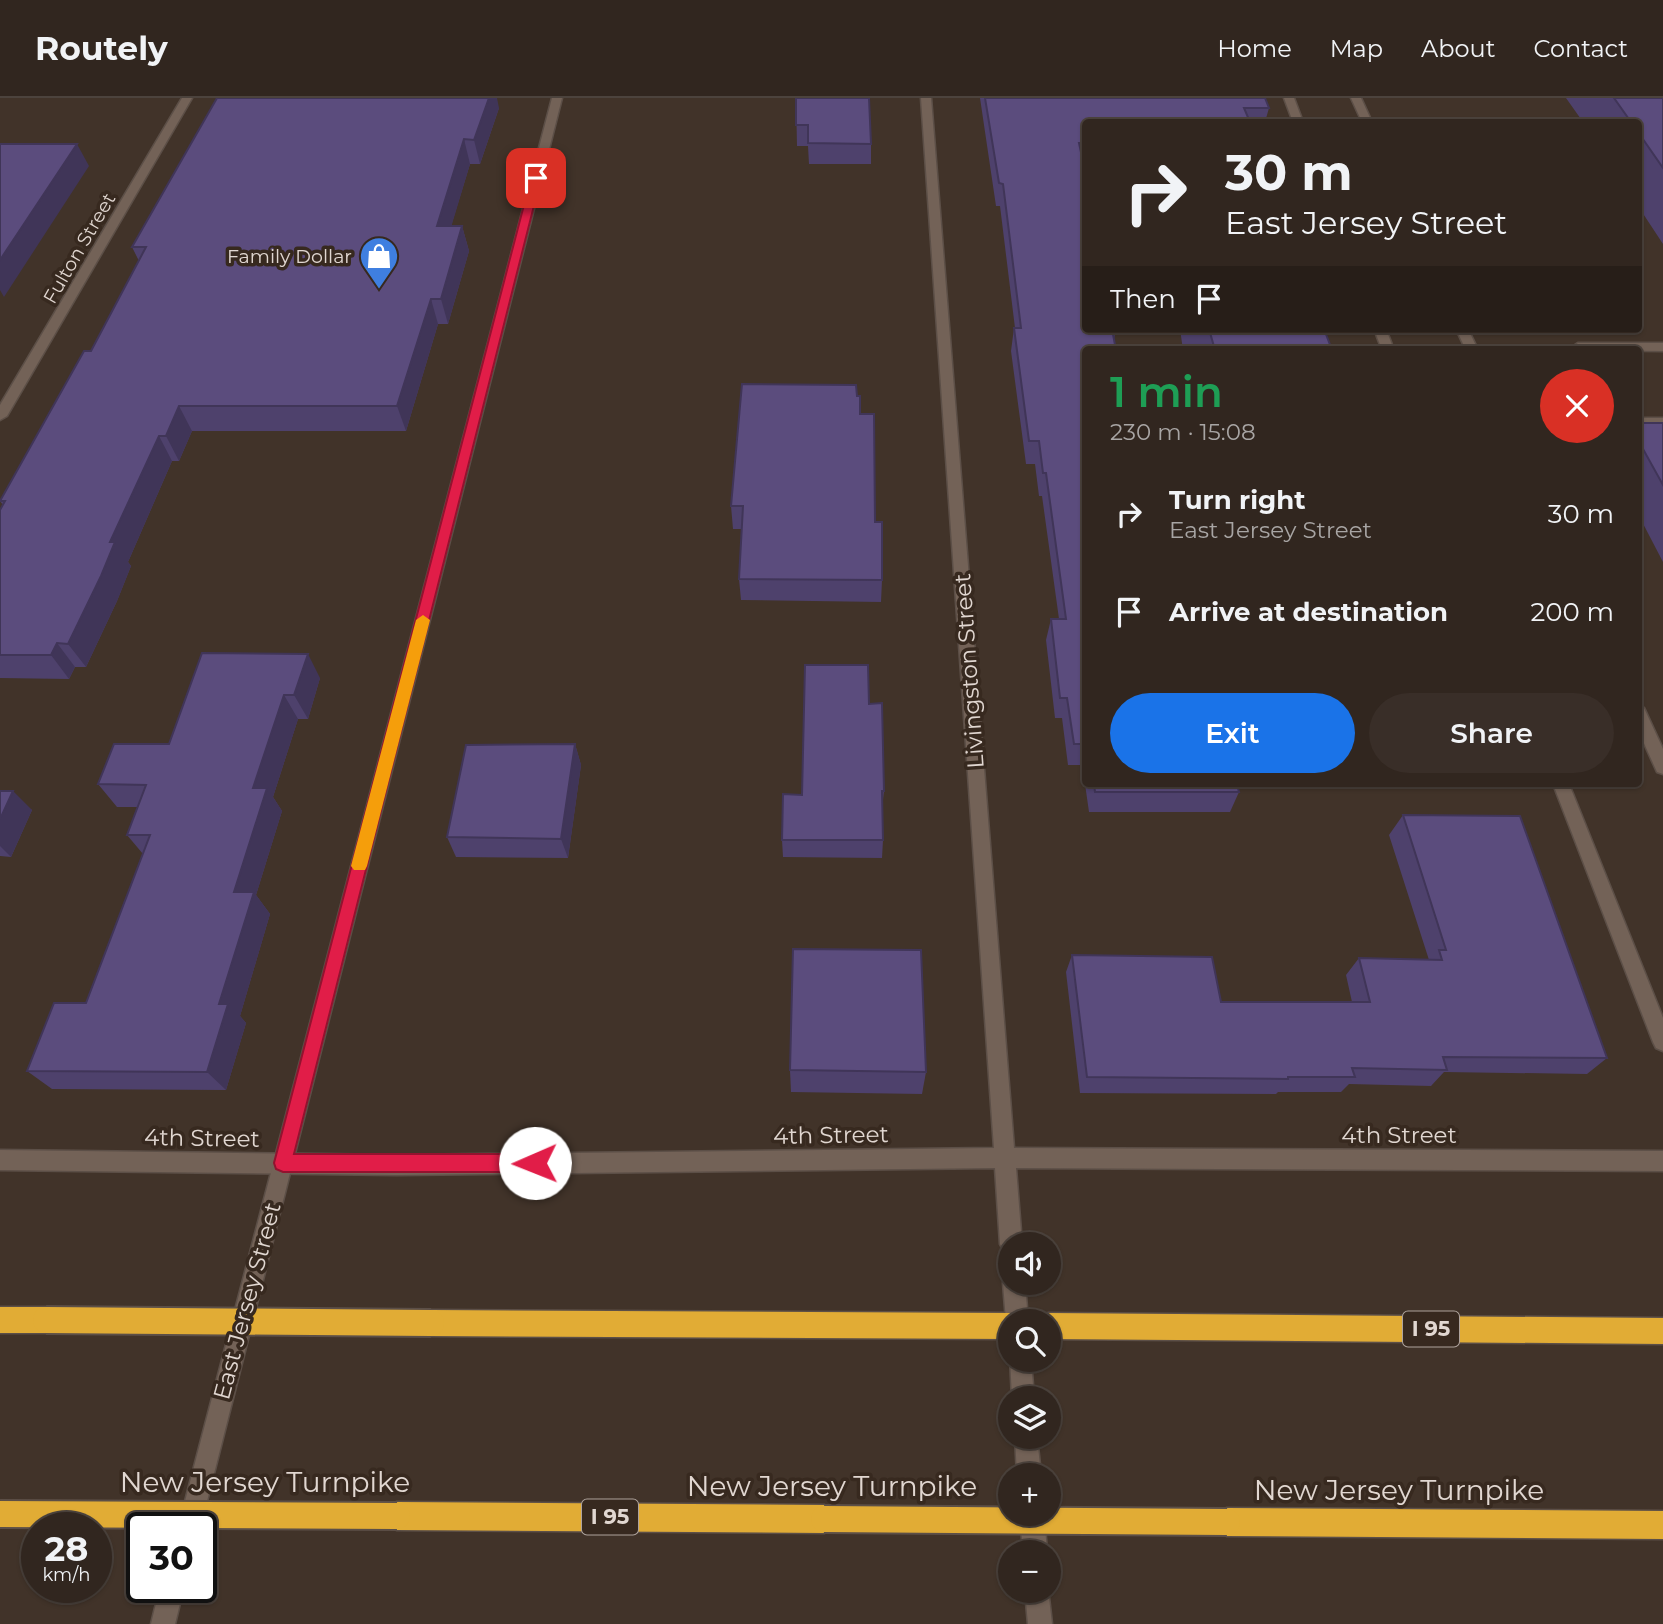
<!DOCTYPE html>
<meta charset="utf-8">
<style>
:root{--surface:#31261f;--page:#392e28;--text:#f1f3f6;--muted:#a8a5a4;--line:#4c433d;--accent:#1a73e8}
body{margin:0;font-family:Montserrat,sans-serif;background:var(--page);color:var(--text);height:100vh;display:flex;flex-direction:column;font-size:26px;white-space:nowrap}
*{box-sizing:border-box;margin:0}
p{font-size:23px;color:var(--muted)}
.icon{flex:none;width:38px;height:38px;fill:none;stroke:currentColor;stroke-width:2;stroke-linecap:round;stroke-linejoin:round}
.map{position:relative;flex:1;overflow:hidden}
.sheet{position:absolute;left:1082px;top:248px;width:560px;height:441px;display:flex;flex-direction:column;background:var(--surface);border-radius:7px;box-shadow:0 2px 5px #0004,0 0 0 2px var(--line)}
.sheet>*{flex:none}
.banner{position:absolute;left:1082px;top:21px;width:560px;height:214px;border-radius:7px;box-shadow:0 2px 5px #0004,0 0 0 2px var(--line);background:#31261f;color:var(--text);overflow:hidden}
.buttons{position:absolute;left:998px;top:1134px;display:grid;gap:14px}
.buttons a{display:grid;place-items:center;width:63px;height:63px;border-radius:50%;background:var(--surface);box-shadow:0 2px 5px #0004,0 0 0 2px var(--line);font-size:35px}
.speed{position:absolute;left:21px;top:1414px;display:flex;gap:14px;font-size:35px;font-weight:700;text-align:center}
.speed>*{display:grid;place-content:center;width:91px;height:91px;border-radius:50%;background:var(--surface);box-shadow:0 2px 5px #0004,0 0 0 2px var(--line);line-height:1}
.speed small{font-size:18px;font-weight:400}
.speed .limit{border:4px solid #111;border-radius:10px;background:#fff;color:#111}
.pin{position:absolute;display:grid;place-items:center;width:60px;height:60px;color:#fff;margin:-30px;border-radius:14px;box-shadow:0 4px 10px #0006}
.me{position:absolute;width:77px;margin:-38px;rotate:269deg;stroke-linejoin:round;filter:drop-shadow(0 0 5px #0008)}
.turn{display:flex;align-items:center;gap:24px;height:147px;padding:0 28px;font-size:32px}
.turn .icon{width:91px;height:91px;stroke-width:2.5}
.turn b{display:block;font-size:49px;line-height:60px}
.then{display:flex;align-items:center;height:66px;padding:0 28px;background:#0003;gap:14px;font-size:26px}
.round{display:grid;place-items:center;flex:none;width:74px;height:74px;border-radius:37px;background:var(--page)}
.headline{display:flex;align-items:center;justify-content:space-between;height:119px;padding:0 28px}
h1{font-size:42px;font-weight:600;line-height:52px;color:#1e9e55}
.cta{display:flex;gap:14px;margin-top:auto;padding:14px 28px}
.cta a{flex:1;height:80px;border-radius:42px;background:var(--accent);color:#fff;font-size:28px;font-weight:600;line-height:80px;text-align:center}
.cta a+a{background:var(--page);color:var(--text)}
ul{padding:0;list-style:none}
li{display:flex;align-items:center;gap:21px;height:98px;padding:0 28px}
li div{flex:1}
li b{display:block;font-size:26px}
li em{font-style:normal}
header{display:flex;align-items:center;gap:42px;box-sizing:border-box;height:98px;padding:0 35px;background:var(--surface);border-bottom:2px solid var(--line)}
header strong{font-size:33px}
nav{display:flex;gap:38px;margin-inline-start:auto;font-size:24px}
.map>svg:first-child{display:block}
.lines{fill:none;stroke-linecap:round;stroke-linejoin:round}
.service-casing{stroke:#5c4f47;stroke-width:3}
.minor-casing{stroke:#5c4f47;stroke-width:3}
.tertiary-casing{stroke:#5c4f47;stroke-width:3}
.motorway-casing{stroke:#5c4f47;stroke-width:3}
.service{fill:#736257;fill-rule:evenodd}
.minor{fill:#736257;fill-rule:evenodd}
.tertiary{fill:#736257;fill-rule:evenodd}
.motorway{fill:#e1ac35;fill-rule:evenodd}
.motorway-bridge-casing{stroke:#5c4f47;stroke-width:30;stroke-linecap:butt}
.motorway-bridge{stroke:#e1ac35;stroke-width:26}
.wall{fill:#4e416c}
.shaded-wall{fill:#403558}
.building{fill:#5b4c7d;stroke:#403558;stroke-width:2}
.route{fill:#e11d48;stroke:#92132f;stroke-width:2}
.slow{fill:#f59e0b}
.labels{text-anchor:middle;stroke-width:7;stroke-linejoin:round;paint-order:stroke}
.far-street-label{font-size:19px;fill:#e1d7d1;stroke:#37291f}
.far-poi-label{font-size:19px;fill:#e1d7d1;stroke:#37291f;text-anchor:end}
.shield{fill:#37291f;stroke:#aea39c;stroke-width:2}
.shield-label{font-size:21px;font-weight:bold;fill:#e1d7d1}
.street-label{font-size:23px;fill:#e1d7d1;stroke:#37291f}
.near-street-label{font-size:28px;fill:#e1d7d1;stroke:#37291f}
</style>
<header>
<strong>Routely</strong>
<nav><a>Home</a><a>Map</a><a>About</a><a>Contact</a></nav>
</header>
<div class="map">
<svg width="1663" height="1526" viewBox="0 0 1663 1526">
<rect width="100%" height="100%" fill="#413329"/>
<g class="lines">
<g class="service-casing">
<g id="service">
<polygon points="1578,245 1663,245 1663,253 1574,252 1572,249"/>
<rect x="1638" y="320" width="25" height="8"/>
</g>
</g>
<g class="minor-casing">
<g id="minor">
<polygon points="182,0 192,0 7,318 0,322 0,307"/>
<polygon points="921,0 931,0 1014,1050 1663,1053 1663,1073 1016,1070 1022,1146 1010,1146 1010,1156 1004,1153 1000,1146 995,1070 397,1077 0,1072 0,1052 397,1057 994,1050"/>
<polygon points="1284,0 1294,0 1303,24 1293,24"/>
<polygon points="1351,0 1361,0 1372,24 1362,24"/>
<polygon points="1374,231 1386,231 1394,252 1382,252"/>
<polygon points="1456,231 1468,231 1478,252 1466,252"/>
<polygon points="1638,608 1644,610 1663,651 1663,676 1657,674 1638,632"/>
<polygon points="1553,686 1569,686 1663,920 1663,953 1656,950 1653,944"/>
<polygon points="1010,1176 1010,1185 1025,1185 1028,1223 1010,1223 1010,1231 1006,1223 1003,1185"/>
<polygon points="1010,1260 1031,1262 1034,1300 1012,1300"/>
<polygon points="1015,1339 1037,1339 1041,1377 1017,1377"/>
<polygon points="1020,1416 1044,1416 1047,1454 1023,1454"/>
<polygon points="1048,1491 1052,1526 1028,1526 1025,1493"/>
</g>
</g>
<g class="tertiary-casing">
<g id="tertiary">
<polygon points="552,0 562,0 201,1427 200,1430 178,1430"/>
<polygon points="160,1489 184,1489 175,1526 151,1526"/>
</g>
</g>
<g class="motorway-casing">
<g id="motorway">
<polygon points="0,1209 46,1209 55,1213 59,1222 55,1231 46,1235 0,1235"/>
<polygon points="431,1212 1010,1215 1019,1219 1021,1223 1010,1223 1010,1241 431,1238 422,1234 418,1225 422,1216"/>
<polygon points="1048,1215 1663,1220 1663,1246 1048,1241 1048,1223 1037,1223 1039,1219"/>
<polygon points="397,1404 824,1407 834,1411 838,1421 834,1431 824,1435 397,1432 387,1428 383,1418 387,1408"/>
<polygon points="1227,1410 1663,1413 1663,1441 1227,1438 1217,1434 1213,1424 1217,1414"/>
</g>
</g>
<use href="#service" class="service"/>
<use href="#minor" class="minor"/>
<use href="#tertiary" class="tertiary"/>
<use href="#motorway" class="motorway"/>
<g class="motorway-bridge-casing">
<g id="motorway-bridge">
<polyline points="46,1222 431,1225"/>
<polyline points="0,1416 397,1418"/>
<polyline points="824,1421 1227,1424"/>
</g>
</g>
<use href="#motorway-bridge" class="motorway-bridge"/>
</g>
<g class="wall">
<polygon points="796,0 871,46 871,66 809,66 808,48 797,48"/>
<polygon points="980,0 1265,0 1269,10 1265,24 1085,24 1085,67 1084,67 1085,73 1085,231 1116,231 1114,241 1085,252 1085,683 1083,667 1068,667 1062,620 1055,620 1046,542 1051,521 1059,521 1042,398 1039,398 1035,366 1026,366 1011,253 1014,230 1015,230 1000,108 996,108"/>
<polygon points="1566,0 1663,0 1663,146 1638,108 1638,24 1583,24"/>
<polygon points="499,10 480,66 470,66 451,128 462,128 469,153 448,226 438,226 406,333 192,333 179,363 172,363 128,464 131,468 117,503 86,569 75,569 69,581 0,580 0,412 3,407 0,403 91,253 139,163 132,149"/>
<polygon points="1180,231 1324,231 1332,252 1183,252"/>
<polygon points="857,298 860,316 875,424 882,482 881,504 741,502 739,481 742,431 733,431 731,408"/>
<polygon points="1638,325 1663,325 1663,464 1638,416"/>
<polygon points="320,580 308,621 298,621 273,699 282,713 256,797 270,816 240,918 246,925 226,992 52,991 27,973 86,905 143,756 127,737 138,709 117,709 98,686 169,646"/>
<polygon points="869,606 884,693 882,711 883,742 882,760 783,759 782,742 802,697"/>
<polygon points="575,646 581,667 568,760 456,759 447,739"/>
<polygon points="1085,686 1237,686 1239,694 1230,714 1089,714"/>
<polygon points="0,693 32,712 11,759 0,758"/>
<polygon points="1403,717 1607,960 1587,976 1444,974 1431,988 1349,986 1341,994 1278,994 1276,996 1080,995 1066,874 1072,857 1221,904 1352,904 1346,877 1359,860 1429,862 1389,737"/>
<polygon points="790,972 926,974 922,996 791,994"/>
</g>
<g class="shaded-wall">
<polygon points="489,0 497,0 499,10 480,66 474,42"/>
<polygon points="464,41 470,66 444,153 437,128"/>
<polygon points="77,46 89,68 4,199 0,192 0,162"/>
<polygon points="462,128 469,153 448,226 441,201"/>
<polygon points="431,201 438,226 406,333 397,308"/>
<polygon points="179,308 192,333 179,363 166,338"/>
<polygon points="159,338 172,363 128,464 131,468 117,503 86,569 68,546 110,444"/>
<polygon points="57,545 75,569 69,581 51,557"/>
<polygon points="308,556 320,580 308,621 294,597"/>
<polygon points="284,597 298,621 273,699 282,713 256,797 270,816 240,918 246,925 226,992 207,974 219,906 234,794 253,690"/>
<polygon points="575,646 581,667 568,760 561,741"/>
<polygon points="13,693 32,712 11,759 0,748 0,721"/>
</g>
<g class="building">
<polygon points="217,0 489,0 474,42 464,41 437,128 462,128 441,201 431,201 397,308 179,308 166,338 159,338 110,444 115,444 101,478 68,546 57,545 51,557 0,557 0,412 5,403 0,403 84,253 91,253 146,149 132,149"/>
<polygon points="796,0 869,0 871,46 808,45 808,27 796,27"/>
<polygon points="985,0 1265,0 1269,10 1244,10 1250,24 1085,24 1085,45 1079,45 1085,73 1085,86 1082,86 1085,101 1085,231 1112,231 1116,252 1085,252 1085,646 1074,646 1067,600 1060,600 1051,521 1066,521 1046,375 1043,375 1039,343 1029,343 1014,230 1021,230 1003,86 999,85"/>
<polygon points="1614,0 1663,0 1663,70 1638,34 1638,24 1631,24"/>
<polygon points="0,46 77,46 0,162"/>
<polygon points="1209,231 1324,231 1332,252 1215,252"/>
<polygon points="742,286 856,287 857,298 860,298 860,316 874,316 875,424 882,424 882,482 739,481 743,408 731,408"/>
<polygon points="1638,325 1663,325 1663,387 1638,342"/>
<polygon points="202,555 308,556 294,597 284,597 253,690 267,690 234,794 254,794 219,906 228,906 207,974 27,973 54,905 86,905 150,737 127,737 146,687 98,686 114,646 169,646"/>
<polygon points="805,567 868,567 869,606 882,605 884,693 882,693 883,742 782,742 783,696 802,697"/>
<polygon points="575,646 561,741 447,739 466,647"/>
<polygon points="1094,686 1237,686 1239,694 1095,694"/>
<polygon points="0,693 13,693 0,721"/>
<polygon points="1403,717 1520,718 1607,960 1443,959 1447,972 1352,970 1355,979 1288,979 1288,981 1087,979 1072,857 1212,859 1221,904 1370,904 1359,860 1442,862 1439,852 1446,852"/>
<polygon points="793,851 921,852 926,974 790,972"/>
</g>
<polygon class="route" points="536,77 541,80 294,1056 535,1056 541,1059 544,1065 541,1071 535,1074 283,1074 276,1071 274,1065 531,80"/>
<polygon class="slow" points="423,517 430,522 367,768 365,772 354,772 351,768 416,522"/>
<defs>
<g id="shop-pin" transform="scale(2.0125)"><path d="M0 17L-7.5 6A9.5 9.5 0 1 1 7.5 6Z" fill="#3f7fe0" stroke="#37291f"/><path d="M-5-2.5h2.3a2.7 3.5 0 0 1 5.4 0H5L5.5 6h-11ZM-1.5-2.5h3a1.5 2.3 0 0 0-3 0Z" fill="#fff"/></g>
</defs>
<g fill-rule="evenodd">
<use href="#shop-pin" x="379" y="158"/>
</g>
<g class="labels">
<g class="far-street-label">
<text transform="translate(79 150) rotate(-60)" y="7">Fulton Street</text>
</g>
<g class="far-poi-label">
<text x="352" y="165">Family Dollar</text>
</g>
<g class="shield">
<rect x="1403" y="1213.5" width="56" height="35" rx="5"/>
<rect x="582" y="1401.5" width="56" height="35" rx="5"/>
</g>
<g class="shield-label">
<text x="1431" y="1238">I 95</text>
<text x="610" y="1426">I 95</text>
</g>
<g class="street-label">
<text transform="translate(969 573) rotate(-94)" y="8">Livingston Street</text>
<text transform="translate(831 1037) rotate(-1)" y="8">4th Street</text>
<text x="1399" y="1045">4th Street</text>
<text transform="translate(202 1040) rotate(1)" y="8">4th Street</text>
<text transform="translate(247 1203) rotate(-75)" y="8">East Jersey Street</text>
</g>
<g class="near-street-label">
<text x="265" y="1394">New Jersey Turnpike</text>
<text x="832" y="1398">New Jersey Turnpike</text>
<text x="1399" y="1402">New Jersey Turnpike</text>
</g>
</g>
</svg>
<div class="buttons">
<a><svg class="icon" aria-label="sound" viewBox="0 0 24 24"><path d="M4 9h4l5-4v14l-5-4H4zM17 9q2 3 0 6"/></svg></a>
<a><svg class="icon" aria-label="search" viewBox="0 0 24 24"><circle cx="10" cy="10" r="6"/><path d="M15 15l6 6"/></svg></a>
<a><svg class="icon" aria-label="layers" viewBox="0 0 24 24"><path d="M12 4l9 5-9 5-9-5zM3 14l9 5 9-5"/></svg></a>
<a>+</a>
<a>−</a>
</div>
<div class="speed"><div>28<small>km/h</small></div><div class="limit">30</div></div>
<div class="pin" style="left:536px;top:80px;background:#d93025"><svg class="icon" aria-label="arrive" viewBox="0 0 24 24"><path d="M6 21V4h12l-3 4 3 4H6"/></svg></div>
<svg class="me" style="left:535px;top:1065px" viewBox="-20 -20 40 40"><circle r="19" fill="#fff"/><path d="M0-13L10 11 0 6-10 11z" fill="#e11d48"/></svg>
<div class="banner">
<div class="turn"><svg class="icon" aria-label="right" viewBox="0 0 24 24"><path d="M7 20v-9h11M14 6l5 5-5 5"/></svg><div><b>30 m</b>East Jersey Street</div></div>
<div class="then">Then<svg class="icon" aria-label="arrive" viewBox="0 0 24 24"><path d="M6 21V4h12l-3 4 3 4H6"/></svg></div>
</div>
<section class="sheet">
<div class="headline"><div><h1>1 min</h1><p>230 m · 15:08</p></div><a class="round" style="background:#d93025;color:#fff"><svg class="icon" aria-label="close" viewBox="0 0 24 24"><path d="M6 6l12 12M18 6L6 18"/></svg></a></div>
<ul>
<li><svg class="icon" aria-label="right" viewBox="0 0 24 24"><path d="M7 20v-9h11M14 6l5 5-5 5"/></svg><div><b>Turn right</b><p>East Jersey Street</p></div><em>30 m</em></li>
<li><svg class="icon" aria-label="arrive" viewBox="0 0 24 24"><path d="M6 21V4h12l-3 4 3 4H6"/></svg><div><b>Arrive at destination</b></div><em>200 m</em></li>
</ul>
<div class="cta"><a>Exit</a><a>Share</a></div>
</section>
</div>
